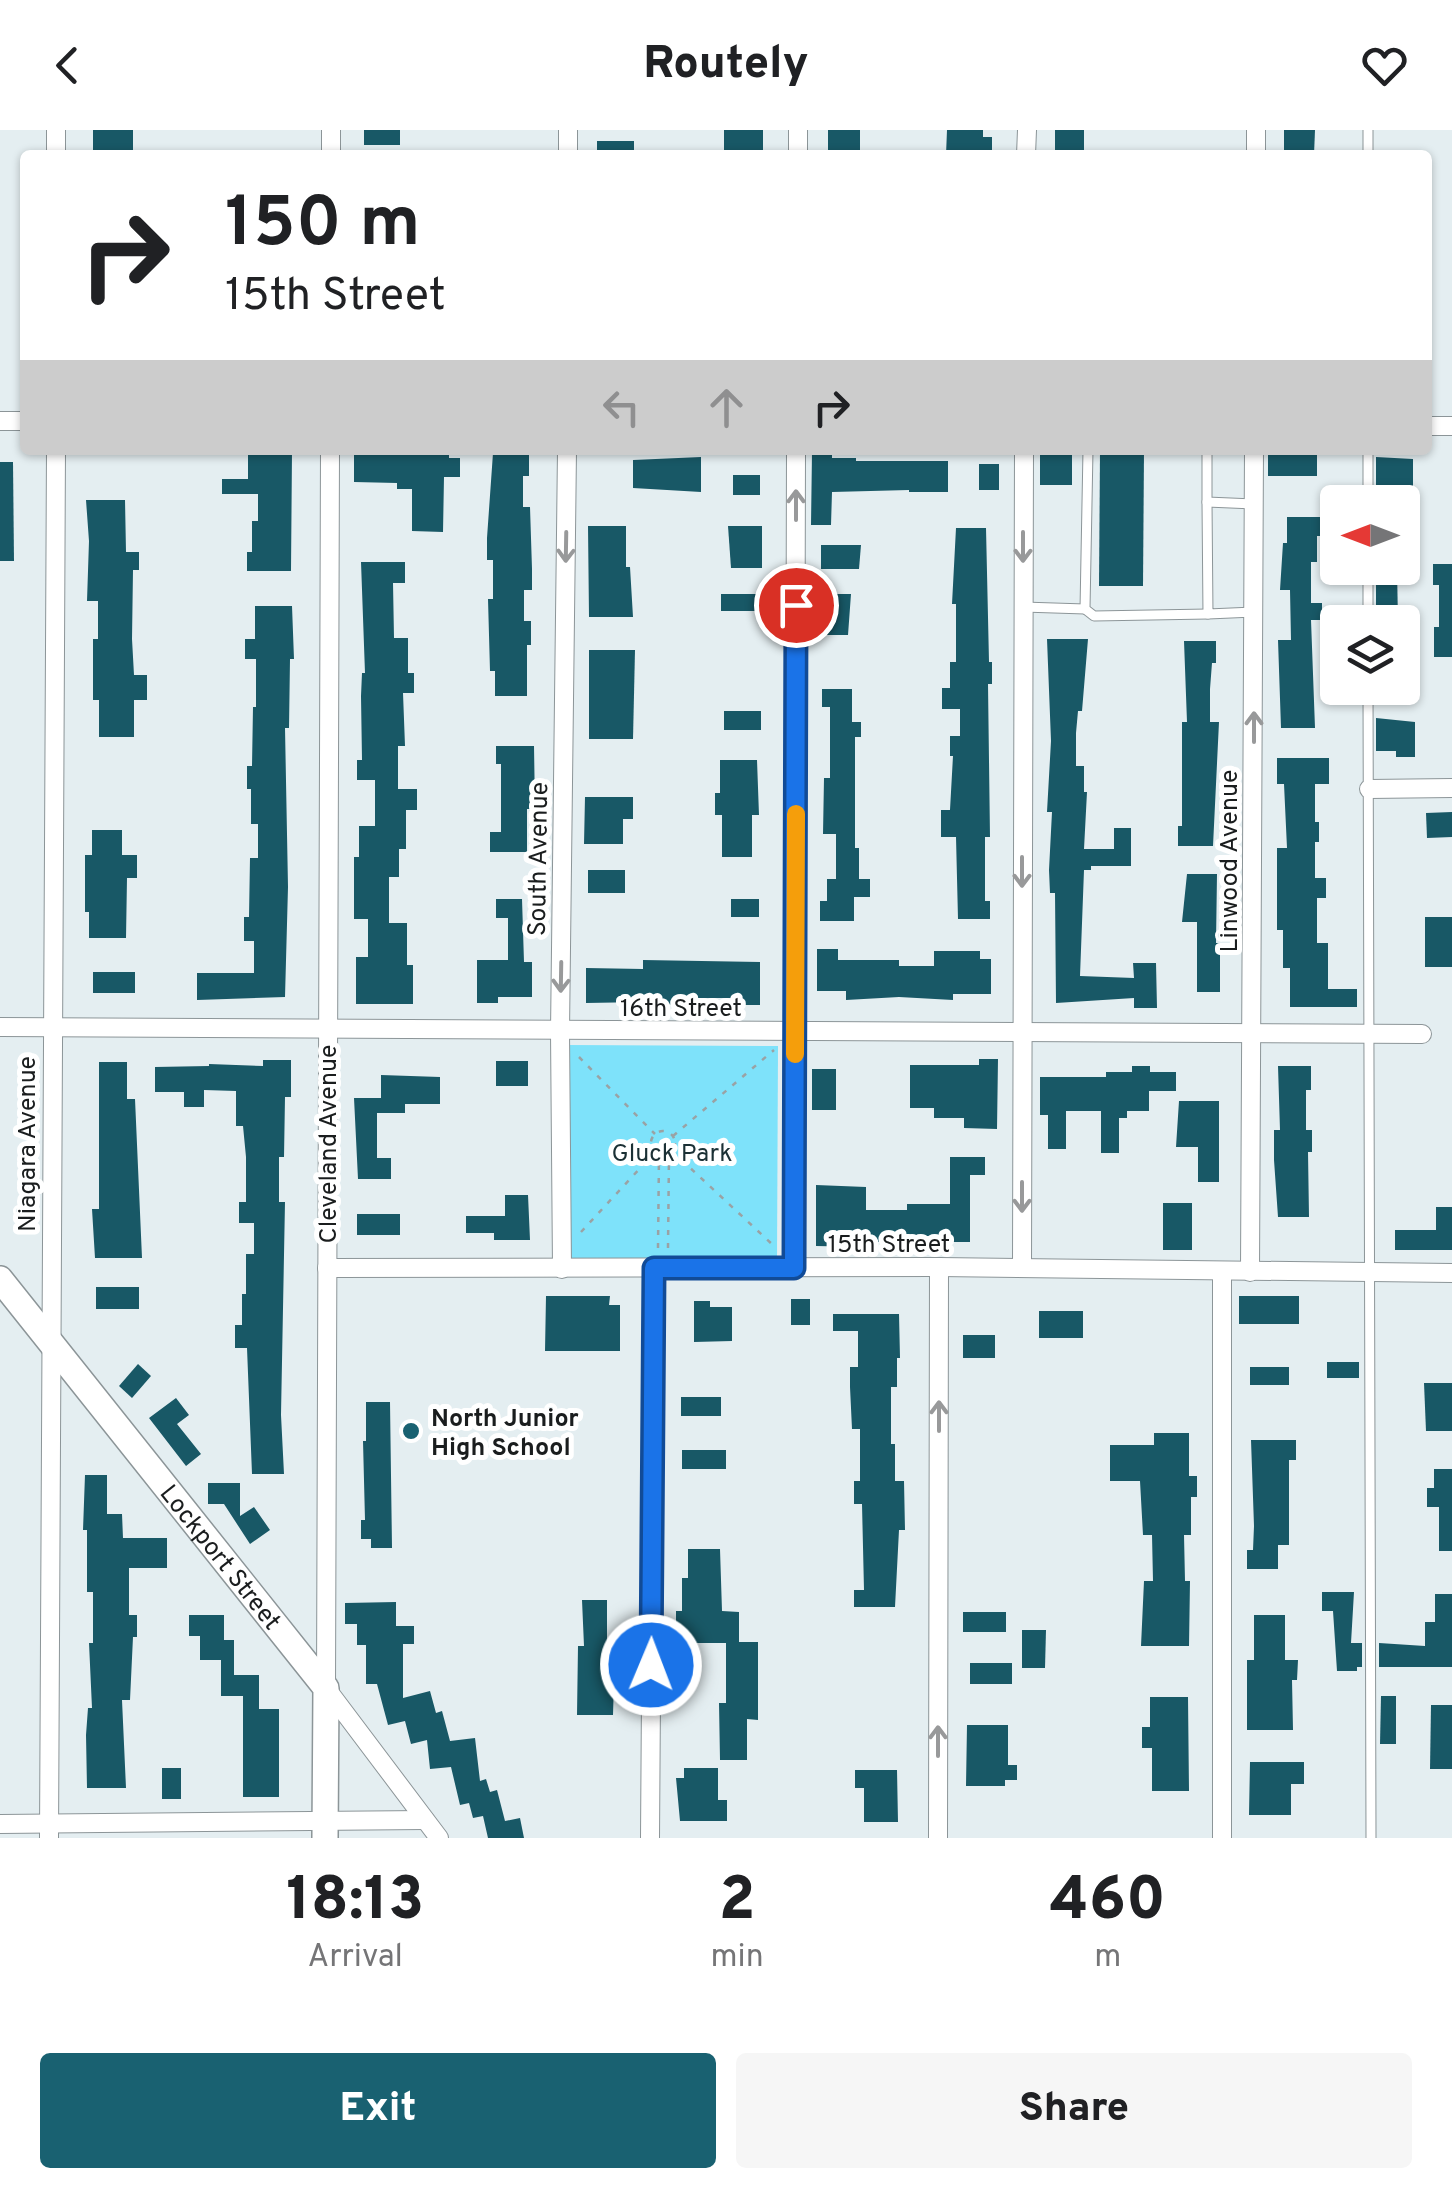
<!DOCTYPE html>
<style>
:root{--surface:#fff;--page:#f6f6f6;--text:#202124;--muted:#757577;--accent:#196171}
body{margin:0;font-family:Overpass,sans-serif;background:var(--page);color:var(--text);height:100vh;display:flex;flex-direction:column;font-size:38px;white-space:nowrap}
*{box-sizing:border-box;margin:0}
p{font-size:32px;color:var(--muted)}
.icon{flex:none;width:55px;height:55px;fill:none;stroke:currentColor;stroke-width:2;stroke-linecap:round;stroke-linejoin:round}
.map{position:relative;height:1708px;overflow:hidden}
.side{display:flex;flex-direction:column;background:var(--surface);flex:1}
.side>*{flex:none}
.top-card{position:absolute;left:20px;top:20px;width:1412px;height:305px;border-radius:10px;box-shadow:0 2px 8px #0004;background:#fff;color:var(--text);overflow:hidden}
.needle{width:65px;rotate:270deg}
.fabs{position:absolute;left:1320px;top:355px;display:grid;gap:20px}
.fabs a{display:grid;place-items:center;width:100px;height:100px;border-radius:10px;background:var(--surface);box-shadow:0 2px 8px #0004;font-size:50px}
.pin{position:absolute;display:grid;place-items:center;width:85px;height:85px;color:#fff;margin:-42px;border:5px solid #fff;border-radius:50%;box-shadow:0 2px 10px #0007}
.me{position:absolute;width:110px;margin:-55px;rotate:1deg;stroke-linejoin:round;filter:drop-shadow(0 0 8px #0008)}
.turn{display:flex;align-items:center;gap:35px;height:210px;padding:0 40px;font-size:45px}
.turn .icon{width:130px;height:130px;stroke-width:2.5}
.turn b{display:block;font-size:70px;line-height:85px}
.lanes{display:flex;align-items:center;height:95px;padding:0 40px;background:#0003;justify-content:center;gap:50px;direction:ltr}
.lanes .off{opacity:.35}
.eta{display:flex;justify-content:space-evenly;align-items:center;height:170px;text-align:center}
.eta b{font-size:60px;font-weight:800;line-height:70px}
.cta{display:flex;gap:20px;margin-top:auto;padding:20px 40px}
.cta a{flex:1;height:115px;border-radius:10px;background:var(--accent);color:#fff;font-size:40px;font-weight:800;line-height:115px;text-align:center}
.cta a+a{background:var(--page);color:var(--text)}
header{display:flex;justify-content:space-between;align-items:center;height:130px;padding:0 40px;background:var(--surface);font-size:45px;font-weight:800}
.map>svg:first-child{display:block}
.green{fill:#7ee2fa}
.building{fill:#185866}
.lines{fill:none;stroke-linecap:round;stroke-linejoin:round}
.service-casing{stroke:#8c9598;stroke-width:11}
.minor-casing{stroke:#8c9598;stroke-width:20}
.secondary-casing{stroke:#8c9598;stroke-width:28}
.path{stroke:#9aa2a4;stroke-width:2.5;stroke-dasharray:5 8;stroke-linecap:butt}
.service{stroke:#fff;stroke-width:9}
.minor{stroke:#fff;stroke-width:18}
.secondary{stroke:#fff;stroke-width:25}
.oneway{stroke:#98999a}
.route-casing{stroke:#114b97;stroke-width:25}
.route{stroke:#1a73e8;stroke-width:18}
.slow{stroke:#f59e0b;stroke-width:18}
.poi-dot{fill:#196171;stroke:#fff;stroke-width:4}
.labels{text-anchor:middle;stroke-width:10;stroke-linejoin:round;paint-order:stroke}
.street-label{font-size:25px;fill:#1a1d1e;stroke:#fff}
.park-label{font-size:25px;fill:#1b3035;stroke:#fff}
.poi-label{font-size:25px;font-weight:bold;fill:#1a1d1e;stroke:#fff;text-anchor:start}
</style>
<header><svg class="icon" aria-label="back" viewBox="0 0 24 24"><path d="M15 5l-7 7 7 7"/></svg>Routely<svg class="icon" aria-label="heart" viewBox="0 0 24 24"><path d="M12 20l-8-8c-3-5 5-10 8-4 3-6 11-1 8 4z"/></svg></header>
<div class="map">
<svg width="1452" height="1708" viewBox="0 0 1452 1708">
<rect width="100%" height="100%" fill="#e4eef1"/>
<polygon class="green" points="568,915 778,916 777,1130 567,1129"/>
<g class="building">
<rect x="93" y="0" width="40" height="25"/>
<rect x="364" y="0" width="36" height="15"/>
<rect x="724" y="0" width="39" height="20"/>
<rect x="828" y="0" width="32" height="25"/>
<polygon points="947,0 983,0 983,7 992,7 992,25 946,25"/>
<rect x="1055" y="0" width="29" height="25"/>
<polygon points="1284,0 1315,0 1314,25 1284,25"/>
<rect x="597" y="11" width="37" height="14"/>
<polygon points="354,320 449,320 449,328 460,328 460,347 444,347 443,402 412,401 412,359 397,359 397,353 354,352"/>
<polygon points="248,321 292,321 291,441 247,441 247,422 252,422 252,391 258,391 258,364 222,364 222,349 248,349"/>
<polygon points="1100,321 1144,321 1143,456 1099,456"/>
<polygon points="812,322 832,322 832,328 856,328 856,331 948,331 948,362 909,362 909,360 832,362 831,395 811,395"/>
<rect x="1040" y="322" width="32" height="33"/>
<polygon points="493,323 529,323 529,346 523,346 523,377 530,377 532,439 532,460 524,460 524,491 531,491 531,515 527,515 527,566 495,566 495,541 490,541 488,469 493,469 493,430 487,430 487,408"/>
<rect x="1268" y="323" width="49" height="23"/>
<polygon points="701,327 701,362 633,358 633,330"/>
<polygon points="1376,327 1413,329 1413,372 1396,372 1396,361 1376,361"/>
<polygon points="0,332 13,332 14,431 0,431"/>
<rect x="979" y="334" width="20" height="26"/>
<rect x="733" y="345" width="27" height="20"/>
<polygon points="86,370 125,370 126,422 139,422 139,440 133,440 132,509 134,545 147,545 147,570 134,570 134,607 99,607 99,570 93,570 93,509 98,509 98,471 87,471 89,411"/>
<polygon points="1287,387 1322,387 1322,406 1317,406 1317,432 1311,432 1311,473 1322,473 1322,490 1311,490 1315,598 1281,598 1278,510 1291,510 1290,460 1280,460 1283,413 1287,413"/>
<polygon points="588,396 626,396 626,437 630,437 633,487 589,487"/>
<polygon points="728,396 762,396 762,438 731,438"/>
<polygon points="956,398 986,398 989,532 992,532 992,554 988,554 990,707 985,707 985,771 990,771 990,789 958,789 956,707 941,707 941,680 950,680 953,626 950,626 950,606 960,606 960,579 942,579 942,558 950,558 950,532 956,532 956,474 952,474"/>
<polygon points="821,415 861,415 859,439 821,439"/>
<polygon points="361,432 405,432 405,453 393,453 394,508 408,508 408,543 414,543 414,563 403,563 405,616 398,616 398,659 417,659 417,680 406,680 406,719 399,719 399,747 389,747 389,793 407,793 407,835 413,835 413,874 356,874 356,827 368,827 368,789 354,789 354,727 359,727 359,696 375,696 375,650 357,650 357,630 362,630 361,566 362,543 365,543"/>
<polygon points="1433,434 1452,434 1452,527 1434,527 1434,497 1439,497 1439,455 1433,455"/>
<polygon points="1376,438 1397,438 1398,492 1376,492"/>
<rect x="721" y="464" width="36" height="17"/>
<polygon points="822,464 851,464 848,505 817,505 817,488 822,488"/>
<polygon points="255,476 292,476 294,529 290,529 289,598 285,598 288,757 285,867 197,870 197,843 254,843 254,811 244,811 244,787 249,787 250,728 258,728 258,694 251,694 251,659 247,659 247,636 252,636 253,577 256,577 256,529 245,529 245,509 255,509"/>
<polygon points="1047,509 1088,509 1082,581 1078,581 1076,603 1076,636 1084,636 1084,662 1087,662 1084,719 1114,719 1114,698 1131,698 1131,736 1091,736 1091,740 1084,740 1080,846 1134,848 1133,833 1156,833 1157,878 1134,878 1134,868 1056,873 1055,763 1050,763 1049,740 1052,682 1047,682 1051,611"/>
<polygon points="1184,511 1216,511 1216,533 1212,533 1210,559 1210,592 1219,592 1213,716 1178,716 1178,696 1182,696 1182,592 1187,592"/>
<polygon points="589,520 635,520 633,609 589,609"/>
<polygon points="822,559 852,559 852,592 861,592 861,607 855,607 855,718 859,718 859,749 870,749 870,767 854,767 854,791 820,791 820,771 827,771 827,749 836,749 836,704 823,704 824,648 830,648 830,577 822,577"/>
<rect x="724" y="581" width="37" height="19"/>
<polygon points="1376,588 1415,592 1415,627 1396,627 1396,621 1376,621"/>
<polygon points="496,616 534,616 535,679 527,679 527,722 490,722 490,702 501,702 501,634 496,634"/>
<polygon points="1277,628 1329,628 1329,654 1315,654 1315,692 1319,692 1319,712 1315,712 1315,748 1326,748 1326,768 1317,768 1317,813 1328,813 1328,859 1357,859 1357,877 1290,877 1290,838 1283,838 1283,800 1277,800 1277,718 1287,718 1284,654 1277,654"/>
<polygon points="720,630 757,630 759,685 752,685 752,727 722,727 722,685 715,685 715,663 720,663"/>
<polygon points="585,667 633,667 633,689 623,689 623,714 584,714"/>
<polygon points="1452,682 1452,707 1427,708 1426,683"/>
<polygon points="92,700 122,700 122,725 137,725 137,748 127,748 126,808 89,808 89,782 85,782 85,725 92,725"/>
<rect x="588" y="740" width="37" height="23"/>
<polygon points="1187,744 1217,744 1216,813 1220,813 1220,862 1197,862 1197,792 1182,792"/>
<polygon points="496,769 522,769 524,832 532,832 532,867 498,867 498,873 477,873 477,830 508,830 508,788 496,788"/>
<rect x="731" y="769" width="28" height="18"/>
<rect x="1425" y="787" width="27" height="50"/>
<polygon points="817,819 838,819 838,830 899,830 899,836 934,836 934,821 980,821 980,829 991,829 991,864 953,864 953,870 899,867 846,870 846,861 817,861"/>
<polygon points="643,830 760,832 760,875 738,875 738,868 694,868 694,873 663,875 643,875 643,872 586,873 586,838 643,839"/>
<rect x="93" y="842" width="42" height="21"/>
<polygon points="979,929 998,929 997,999 964,998 964,988 934,988 934,978 910,978 910,935 979,935"/>
<polygon points="263,930 291,930 291,967 285,967 284,1027 279,1027 279,1072 285,1072 281,1285 284,1344 252,1344 247,1218 235,1218 235,1195 242,1195 242,1164 246,1164 246,1124 254,1124 254,1093 239,1093 239,1072 246,1072 246,1027 243,996 236,996 236,961 204,960 204,977 184,977 184,962 155,962 155,937 209,936 209,934 263,936"/>
<rect x="496" y="931" width="32" height="25"/>
<polygon points="99,932 127,932 127,969 135,969 142,1128 95,1128 92,1079 99,1079"/>
<polygon points="1132,936 1150,936 1150,942 1176,942 1176,961 1149,961 1149,981 1127,981 1127,988 1119,988 1119,1023 1101,1023 1101,981 1066,981 1066,1019 1048,1019 1048,985 1040,985 1040,947 1106,947 1106,942 1132,942"/>
<polygon points="1278,936 1311,936 1311,960 1306,960 1306,1000 1312,1000 1312,1022 1308,1022 1309,1087 1278,1087 1274,1030 1274,1000 1280,1000"/>
<rect x="812" y="939" width="24" height="41"/>
<polygon points="381,945 440,947 440,974 405,974 405,983 377,983 377,1028 391,1028 391,1049 358,1049 354,968 381,968"/>
<polygon points="1179,971 1219,971 1219,1052 1198,1052 1198,1017 1176,1017"/>
<polygon points="950,1027 985,1027 985,1045 970,1045 970,1112 950,1112 950,1106 902,1106 902,1112 866,1112 865,1117 816,1116 816,1055 866,1057 866,1080 907,1080 907,1074 950,1074"/>
<polygon points="505,1065 528,1065 530,1110 494,1110 494,1103 466,1103 466,1086 505,1086"/>
<rect x="1163" y="1073" width="29" height="47"/>
<polygon points="1436,1077 1452,1077 1452,1120 1395,1120 1395,1100 1436,1100"/>
<rect x="357" y="1084" width="43" height="21"/>
<rect x="96" y="1157" width="43" height="22"/>
<polygon points="546,1166 610,1166 609,1175 620,1175 620,1221 545,1221"/>
<rect x="1239" y="1166" width="60" height="28"/>
<rect x="791" y="1169" width="19" height="26"/>
<polygon points="694,1171 710,1171 710,1177 732,1177 732,1211 694,1212"/>
<rect x="1039" y="1181" width="44" height="27"/>
<polygon points="833,1184 899,1184 900,1228 897,1228 897,1257 891,1257 891,1314 895,1314 895,1351 904,1351 905,1400 899,1400 895,1477 854,1477 854,1460 864,1460 862,1374 854,1374 854,1351 860,1351 860,1299 852,1299 850,1257 850,1237 858,1237 858,1201 833,1201"/>
<rect x="963" y="1205" width="32" height="23"/>
<rect x="1327" y="1232" width="32" height="16"/>
<polygon points="138,1234 151,1246 132,1268 119,1256"/>
<rect x="1250" y="1237" width="39" height="18"/>
<polygon points="1424,1253 1452,1253 1452,1301 1426,1301"/>
<rect x="681" y="1267" width="40" height="19"/>
<polygon points="176,1268 189,1285 177,1294 201,1324 186,1336 149,1288"/>
<polygon points="366,1272 390,1272 392,1418 371,1418 371,1409 361,1409 361,1390 365,1390 363,1311 366,1311"/>
<polygon points="1154,1303 1189,1303 1189,1346 1197,1346 1197,1367 1191,1367 1191,1405 1184,1405 1185,1451 1190,1451 1189,1516 1141,1516 1144,1451 1153,1451 1152,1405 1143,1405 1140,1351 1110,1351 1110,1315 1154,1315"/>
<polygon points="1251,1310 1296,1310 1296,1330 1289,1330 1289,1415 1278,1415 1278,1439 1247,1439 1247,1420 1253,1420 1254,1396"/>
<rect x="682" y="1320" width="44" height="19"/>
<polygon points="1434,1339 1452,1339 1452,1421 1439,1421 1439,1377 1427,1377 1427,1358 1434,1358"/>
<polygon points="85,1345 107,1345 107,1384 122,1384 123,1408 167,1408 167,1438 129,1438 129,1485 137,1485 137,1507 133,1507 130,1570 122,1570 126,1658 87,1658 86,1605 88,1578 92,1578 89,1513 93,1513 93,1462 87,1462 87,1400 83,1400"/>
<polygon points="208,1353 240,1353 240,1386 254,1377 270,1400 250,1414 224,1374 208,1374"/>
<polygon points="688,1419 720,1419 722,1481 739,1482 739,1512 758,1512 758,1590 747,1589 747,1630 720,1630 719,1573 726,1573 726,1513 676,1513 676,1481 682,1481 682,1448 688,1448"/>
<polygon points="1322,1462 1354,1462 1351,1513 1362,1513 1362,1537 1357,1537 1357,1541 1337,1541 1333,1481 1322,1481"/>
<polygon points="1435,1464 1452,1464 1452,1537 1379,1537 1379,1513 1425,1516 1425,1492 1435,1492"/>
<polygon points="582,1470 607,1470 607,1516 615,1516 613,1585 577,1585 578,1516 584,1516"/>
<polygon points="396,1472 396,1496 414,1496 414,1514 403,1514 403,1568 430,1561 436,1583 442,1581 450,1611 475,1608 480,1651 486,1649 490,1662 497,1660 505,1691 520,1688 524,1708 488,1708 483,1686 473,1688 469,1673 460,1675 451,1637 430,1639 427,1610 411,1614 405,1591 388,1595 377,1554 366,1554 366,1515 357,1515 357,1494 345,1494 345,1473"/>
<rect x="963" y="1482" width="43" height="20"/>
<polygon points="189,1485 224,1485 224,1510 234,1510 234,1545 259,1545 259,1579 279,1579 279,1667 243,1667 243,1566 221,1566 221,1530 200,1530 200,1506 189,1506"/>
<polygon points="1254,1485 1285,1485 1285,1530 1298,1530 1297,1550 1292,1550 1293,1600 1247,1600 1247,1530 1254,1530"/>
<polygon points="1022,1500 1046,1500 1045,1538 1022,1538"/>
<rect x="970" y="1533" width="42" height="21"/>
<polygon points="1381,1566 1396,1566 1396,1614 1380,1614"/>
<polygon points="1150,1567 1188,1567 1189,1661 1152,1661 1152,1618 1142,1618 1142,1597 1150,1597"/>
<polygon points="1431,1575 1452,1575 1452,1639 1430,1639"/>
<polygon points="967,1595 1008,1595 1008,1635 1017,1635 1017,1650 1005,1650 1005,1656 966,1656"/>
<polygon points="1250,1632 1304,1632 1304,1654 1291,1654 1291,1685 1249,1685"/>
<rect x="162" y="1638" width="19" height="31"/>
<polygon points="684,1638 718,1638 718,1670 727,1670 727,1691 680,1691 676,1648 684,1648"/>
<polygon points="855,1640 897,1640 898,1692 864,1692 864,1658 855,1658"/>
</g>
<g class="lines">
<g class="service-casing">
<g id="service">
<polyline points="1368,25 1368,0"/>
<polyline points="1088,320 1085,479 1094,486 1208,484"/>
<polyline points="1207,320 1207,372 1254,374"/>
<polyline points="1368,320 1368,372"/>
<polyline points="1207,372 1208,484 1254,482"/>
<polyline points="1368,438 1368,492"/>
<polyline points="1023,477 1085,479"/>
<polyline points="1368,558 1371,1708"/>
</g>
</g>
<g class="minor-casing">
<g id="minor">
<polyline points="56,25 56,0"/>
<polyline points="331,25 331,0"/>
<polyline points="568,25 568,0"/>
<polyline points="798,25 798,0"/>
<polyline points="1026,25 1027,0"/>
<polyline points="1256,25 1256,0"/>
<polyline points="0,291 25,291"/>
<polyline points="1428,296 1452,296"/>
<polyline points="330,320 326,1558 439,1708"/>
<polyline points="1369,659 1452,658"/>
<polyline points="0,897 1422,904"/>
<polyline points="327,1138 939,1137 1452,1143"/>
<polyline points="794,1138 796,320"/>
<polyline points="1022,1138 1024,320"/>
<polyline points="562,1139 560,902 567,320"/>
<polyline points="1250,1142 1254,320"/>
<polyline points="0,1694 425,1690"/>
<polyline points="49,1708 56,320"/>
<polyline points="650,1708 654,1138"/>
<polyline points="938,1708 939,1137"/>
<polyline points="1222,1708 1222,1142"/>
</g>
</g>
<g class="secondary-casing">
<g id="secondary">
<path id="s1" d="M0 1149 326 1558 325 1708"/>
</g>
</g>
<g class="path">
<polyline points="579,927 655,1004"/>
<circle cx="663" cy="1013" r="12"/>
<polyline points="673,1006 774,920"/>
<polyline points="672,1021 773,1115 771,1119"/>
<polyline points="581,1102 655,1022"/>
<polyline points="658,1118 659,1025"/>
<polyline points="668,1118 669,1024"/>
</g>
<use href="#service" class="service"/>
<use href="#minor" class="minor"/>
<use href="#secondary" class="secondary"/>
</g>
<defs><path id="oneway-shaft" d="M-6 0H5M1.5-3L5.5 0L1.5 3" fill="none" stroke-width="1.6" stroke-linecap="round" stroke-linejoin="round" transform="scale(2.5)"/></defs>
<g class="oneway">
<use href="#oneway-shaft" transform="translate(796 375) rotate(-90)"/>
<use href="#oneway-shaft" transform="translate(566 417) rotate(91)"/>
<use href="#oneway-shaft" transform="translate(1023 417) rotate(90)"/>
<use href="#oneway-shaft" transform="translate(1254 597) rotate(-90)"/>
<use href="#oneway-shaft" transform="translate(1022 742) rotate(90)"/>
<use href="#oneway-shaft" transform="translate(561 847) rotate(91)"/>
<use href="#oneway-shaft" transform="translate(1022 1067) rotate(90)"/>
<use href="#oneway-shaft" transform="translate(939 1286) rotate(-90)"/>
<use href="#oneway-shaft" transform="translate(938 1611) rotate(-90)"/>
</g>
<g class="lines">
<g class="route-casing">
<polyline id="route" points="651,1535 654,1138 794,1138 796,475"/>
</g>
<use href="#route" class="route"/>
<polyline class="slow" points="795,924 796,684"/>
</g>
<circle class="poi-dot" cx="411" cy="1301" r="10"/>
<g class="labels">
<g class="street-label">
<text transform="translate(537 729) rotate(-89)" y="9">South Avenue</text>
<text transform="translate(1228 731) rotate(-90)" y="9">Linwood Avenue</text>
<text x="681" y="886">16th Street</text>
<text transform="translate(26 1014) rotate(-90)" y="9">Niagara Avenue</text>
<text transform="translate(327 1014) rotate(-90)" y="9">Cleveland Avenue</text>
<text x="889" y="1122">15th Street</text>
<text dy="9" stroke="none"><textPath href="#s1" startOffset="355">Lockport Street</textPath></text>
</g>
<g class="park-label">
<text x="672" y="1031">Gluck Park</text>
</g>
<g class="poi-label">
<text x="431" y="1296">North Junior<tspan x="431" dy="29">High School</tspan></text>
</g>
</g>
</svg>
<div class="fabs">
<a><svg class="needle" viewBox="-14 -14 28 28"><path d="M0-13l5 13h-10z" fill="#e53935"/><path d="M0 13l5-13h-10z" fill="#757577"/></svg></a>
<a><svg class="icon" aria-label="layers" viewBox="0 0 24 24"><path d="M12 4l9 5-9 5-9-5zM3 14l9 5 9-5"/></svg></a>
</div>
<div class="pin" style="left:796px;top:475px;background:#d93025"><svg class="icon" aria-label="arrive" viewBox="0 0 24 24"><path d="M6 21V4h12l-3 4 3 4H6"/></svg></div>
<svg class="me" style="left:651px;top:1535px" viewBox="-20 -20 40 40"><circle r="17" fill="#1a73e8" stroke="#fff" stroke-width="3"/><path d="M0-11L8 9 0 5-8 9z" fill="#fff"/></svg>
<div class="top-card">
<div class="turn"><svg class="icon" aria-label="right" viewBox="0 0 24 24"><path d="M7 20v-9h11M14 6l5 5-5 5"/></svg><div><b>150 m</b>15th Street</div></div>
<div class="lanes"><svg class="icon off" aria-label="left" viewBox="0 0 24 24"><path d="M17 20v-9H6M10 6l-5 5 5 5"/></svg><svg class="icon off" aria-label="ahead" viewBox="0 0 24 24"><path d="M12 20V5M6 11l6-6 6 6"/></svg><svg class="icon" aria-label="right" viewBox="0 0 24 24"><path d="M7 20v-9h11M14 6l5 5-5 5"/></svg></div>
</div>
</div>
<section class="side">
<div class="eta">
<div><b>18:13</b><p>Arrival</p></div>
<div><b>2</b><p>min</p></div>
<div><b>460</b><p>m</p></div>
</div>
<div class="cta"><a>Exit</a><a>Share</a></div>
</section>
